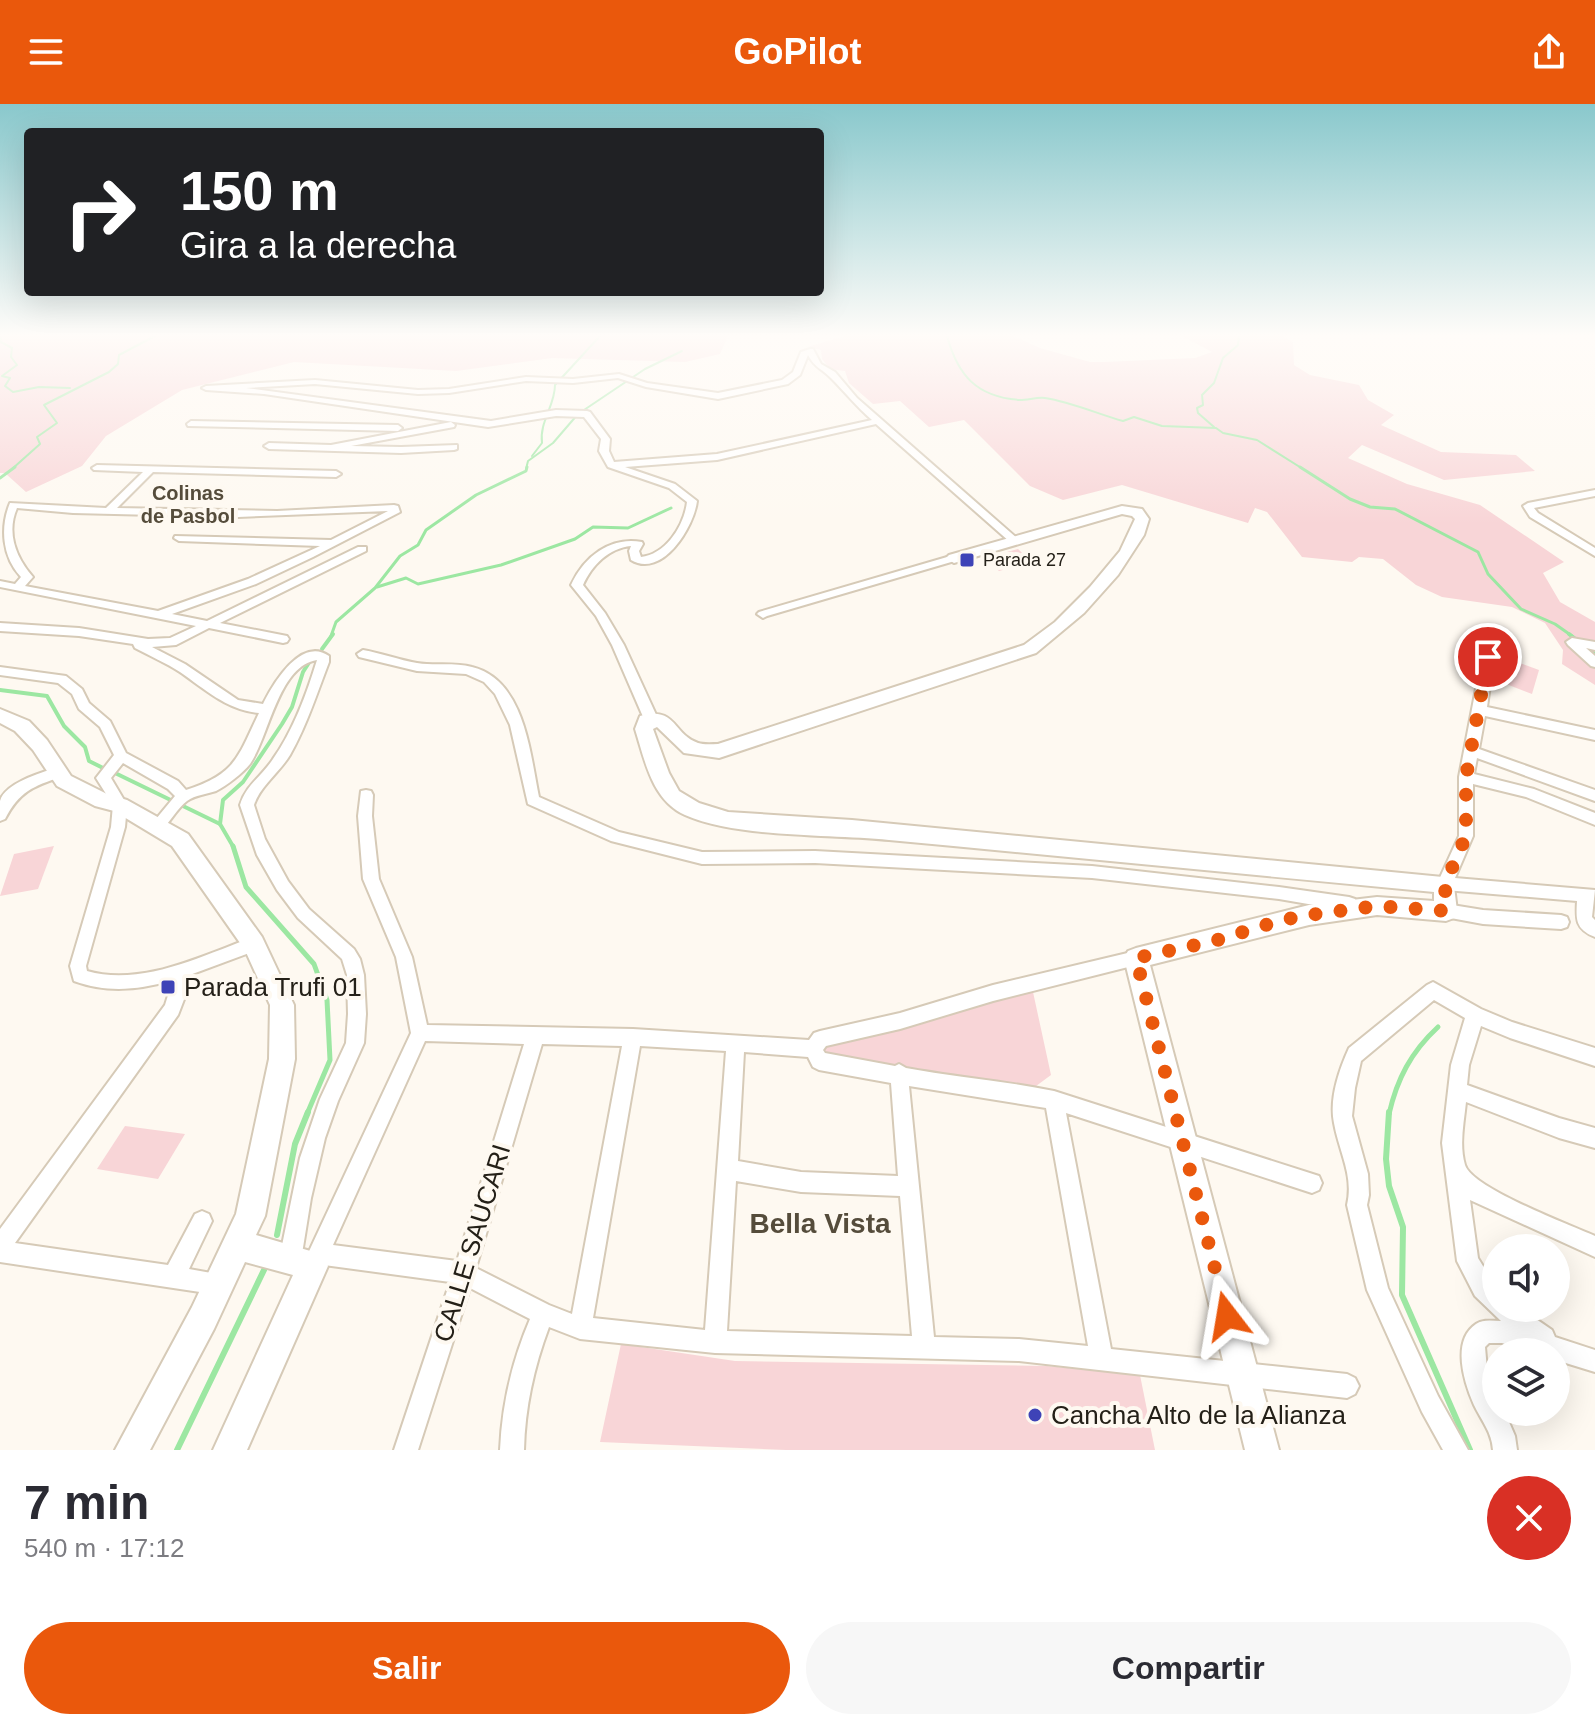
<!DOCTYPE html>
<html lang="es">
<meta charset="utf-8">
<style>
:root{--surface:#fff;--page:#f7f7f7;--text:#2b2b33;--muted:#7c7c81;--accent:#ea580c}
body{margin:0;font-family:Arial,sans-serif;background:var(--page);color:var(--text);height:100vh;display:flex;flex-direction:column;font-size:30px;white-space:nowrap}
*{box-sizing:border-box;margin:0}
p{font-size:26px;color:var(--muted)}
.icon{flex:none;width:44px;height:44px;fill:none;stroke:currentColor;stroke-width:2;stroke-linecap:round;stroke-linejoin:round}
.map{position:relative;height:1346px;overflow:hidden}
.sheet{display:flex;flex-direction:column;background:var(--surface);flex:1}
.sheet>*{flex:none}
.hud{position:absolute;left:24px;top:24px;width:800px;height:168px;border-radius:8px;box-shadow:0 8px 32px #0002;background:#202124;color:#fff;overflow:hidden}
.fabs{position:absolute;left:1482px;top:1130px;display:grid;gap:16px}
.fabs a{display:grid;place-items:center;width:88px;height:88px;border-radius:50%;background:var(--surface);box-shadow:0 8px 32px #0002;font-size:40px}
.pin{position:absolute;display:grid;place-items:center;width:68px;height:68px;color:#fff;margin:-34px;border:4px solid #fff;border-radius:50%;box-shadow:0 2px 8px #0007}
.me{position:absolute;width:88px;margin:-44px;rotate:346deg;stroke-linejoin:round;filter:drop-shadow(0 0 6px #0008)}
.turn{display:flex;align-items:center;gap:28px;height:168px;padding:0 24px;font-size:36px}
.turn .icon{width:104px;height:104px;stroke-width:2.5}
.turn b{display:block;font-size:56px;line-height:68px}
.round{display:grid;place-items:center;flex:none;width:84px;height:84px;border-radius:42px;background:var(--page)}
.overview{display:flex;align-items:center;justify-content:space-between;height:136px;padding:0 24px}
h1{font-size:48px;font-weight:700;line-height:60px}
.action{display:flex;gap:16px;margin-top:auto;padding:16px 24px}
.action a{flex:1;height:92px;border-radius:48px;background:var(--accent);color:#fff;font-size:32px;font-weight:700;line-height:92px;text-align:center}
.action a+a{background:var(--page);color:var(--text)}
header{display:flex;justify-content:space-between;align-items:center;height:104px;padding:0 24px;background:var(--accent);color:#fff;font-size:36px;font-weight:700}
.map>svg:first-child{display:block}
.green{fill:#f8d5d7}
.lines{fill:none;stroke-linecap:round;stroke-linejoin:round}
.stream-far4{stroke:#9ce7a2;stroke-width:2}
.stream-far3{stroke:#9ce7a2;stroke-width:3}
.stream-far2{stroke:#9ce7a2;stroke-width:4}
.stream-far1{stroke:#9ce7a2;stroke-width:5}
.stream{stroke:#9ce7a2;stroke-width:6}
.street-casing{stroke:#d6cab7;stroke-width:4}
.secondary-casing{stroke:#d6cab7;stroke-width:4}
.street{fill:#fff;fill-rule:evenodd}
.secondary{fill:#fff;fill-rule:evenodd}
.route{stroke:#ea580c;stroke-width:14;stroke-dasharray:0 25.2}
.poi-dot{fill:#3e43b7;stroke:#fef9f1;stroke-width:3}
.labels{text-anchor:middle;stroke-width:8;stroke-linejoin:round;paint-order:stroke}
.far-poi-label{font-size:18px;fill:#242018;stroke:#fef9f1;text-anchor:start}
.far-neighbourhood-label{font-size:20px;font-weight:bold;fill:#554c3b;stroke:#fef9f1}
.near-poi-label{font-size:26px;fill:#242018;stroke:#fef9f1;text-anchor:start}
.near-street-label{font-size:26px;fill:#242018;stroke:#fef9f1}
.near-neighbourhood-label{font-size:28px;font-weight:bold;fill:#554c3b;stroke:#fef9f1}
</style>
<header><svg class="icon" aria-label="menu" viewBox="0 0 24 24"><path d="M4 6h16M4 12h16M4 18h16"/></svg>GoPilot<svg class="icon" aria-label="share" viewBox="0 0 24 24"><path d="M12 15V3M7 8l5-5 5 5M5 13v7h14v-7"/></svg></header>
<div class="map">
<svg width="1595" height="1346" viewBox="0 0 1595 1346">
<rect width="100%" height="100%" fill="#fef9f1"/>
<g class="green">
<polygon points="0,232 728,232 720,250 685,258 552,254 456,267 294,258 182,286 106,332 82,362 26,388 5,369 0,369"/>
<polygon points="846,232 1013,232 1040,244 1090,258 1104,258 1195,254 1212,248 1182,232 1283,232 1293,238 1294,261 1310,271 1359,281 1368,296 1394,311 1381,321 1441,348 1516,351 1535,367 1444,376 1362,341 1348,354 1407,380 1480,401 1564,458 1543,469 1560,498 1595,518 1595,581 1562,560 1563,546 1545,519 1512,503 1442,493 1416,481 1383,455 1359,453 1352,458 1302,453 1267,408 1255,404 1248,419 1122,381 1063,396 1030,382 964,316 929,323 900,297 873,300 849,279 845,267 830,265 822,255 821,246 807,243"/>
<polygon points="1018,445 1032,458 999,467 985,454"/>
<polygon points="1509,555 1539,566 1532,590 1501,578"/>
<polygon points="54,742 38,785 0,792 14,750"/>
<polygon points="1033,888 1051,971 1032,985 998,976 956,975 890,961 830,954 822,945 829,939 919,921 925,915"/>
<polygon points="125,1022 185,1030 158,1075 97,1065"/>
<polygon points="621,1240 735,1257 1047,1262 1140,1271 1155,1346 786,1346 600,1338"/>
</g>
<g class="lines">
<g class="stream-far4">
<polyline points="0,232 1,238 12,244 11,253 17,261 2,272 10,274 5,282 13,288 39,283 70,284"/>
<path d="M947 232C958 272 977 293 1020 296 1028 296 1037 293 1045 294 1071 298 1098 310 1123 317L1134 313 1162 322 1216 324 1223 329 1257 336 1303 365"/>
<polyline points="1214,323 1198,309 1197,304 1203,301 1202,291 1214,279 1223,254 1238,241 1239,232"/>
<path d="M532 352 542 339C539 318 555 302 555 281L600 232"/>
<polyline points="12,365 40,340 37,333 57,319 44,301 109,268 118,260 119,251 155,232"/>
<polyline points="526,365 528,357 553,339 578,310 645,265 682,247"/>
</g>
<g class="stream-far3">
<polyline points="1300,363 1350,395 1370,403 1395,405 1478,448 1488,470 1521,505 1555,520 1572,532"/>
<polyline points="0,374 15,363"/>
<polyline points="377,483 406,474 418,480 501,461 575,435 593,423 628,424 671,404"/>
<polyline points="331,532 336,518 375,484 400,452 418,441 426,426 476,391 526,367 527,363"/>
</g>
<g class="stream-far2">
<polyline points="1569,530 1578,537"/>
<polyline points="1585,542 1595,548"/>
<polyline points="322,545 333,530"/>
<polyline points="0,586 47,592 64,622 85,643 89,657 105,665"/>
<polyline points="113,668 220,720 234,744"/>
<polyline points="220,720 223,696 243,678 282,620 292,603 303,568 310,557"/>
</g>
<g class="stream-far1">
<polyline points="233,742 246,783 314,860 327,896 330,956 307,1010"/>
<path d="M1389 1010C1397 975 1411 948 1438 923"/>
</g>
<g class="stream">
<polyline points="1389,1008 1386,1055 1389,1082 1403,1123 1402,1191 1470,1346"/>
<polyline points="277,1131 295,1040 308,1008"/>
<polyline points="177,1346 264,1166"/>
</g>
<g class="street-casing">
<g id="street">
<path d="M810 245H813L821 260 835 268 857 294 1019 436 1018 438H1010L876 320 717 356 625 363 675 380 697 397C694 423 662 475 631 456L629 447 631 442C609 444 592 461 583 481L605 509 624 541 658 615 651 620 644 615 612 541 596 512 571 481C584 453 610 432 642 438L643 440 639 447 641 453C666 450 684 422 687 398L669 384 608 363 599 347 601 335 584 313 556 312 488 323 264 290 206 286 202 284 206 282 315 276 418 286 449 285 526 273 573 275 619 270 647 279 718 289 782 276 793 268 801 248ZM808 251C815 264 821 264 831 274 845 288 857 303 872 316L717 350 614 358 609 347 610 335 590 308 587 307 556 306 491 317 246 284 315 280 418 290 449 289 526 277 573 279 618 274 646 283 718 295 788 280 800 271Z"/>
<polygon points="191,317 398,321 402,324 398,327 188,322 187,320"/>
<polygon points="451,318 455,321 454,323 351,342 401,343 457,341 457,345 454,346 401,349 269,345 264,342 269,339 331,341"/>
<path d="M97 361 336 367 341 370 336 373 153 368 117 404 277 407 394 401 398 402 400 408 313 453 256 480 172 510 207 517 358 443H366V447L220 519 287 532 289 535 287 538 283 539 209 524 176 541 152 543 185 560 238 596 263 600C273 580 301 532 329 552V558C317 589 307 621 290 651 280 668 260 682 254 701L265 735 288 777 309 805 354 845 360 855 364 871 366 910 364 939 338 997 325 1034 311 1094 301 1156 297 1163 290 1167 283 1163 279 1156 300 1054 320 995 346 939 348 910 347 871 342 855 298 814 277 786 257 751 240 701C246 681 262 672 273 655 293 627 307 589 317 556 278 562 269 633 250 660 243 669 226 682 216 687 207 690 195 691 187 697 178 704 171 716 163 725H153L151 721 175 692 168 685 123 659 111 674 127 701 125 723 86 862 87 867C142 883 203 851 254 833L260 835 262 840 260 845 187 872 188 885 178 911 15 1139 168 1161 195 1110 202 1107 209 1110 212 1117 189 1165 228 1172 231 1180 228 1188 220 1191 0 1158V1125L165 901 170 885V877C137 886 107 889 74 877L70 862 111 723 113 701 96 674 114 651 100 623 79 605 72 590 58 579 0 571V563L66 572 82 585 89 599 110 617 126 649 178 677 186 686C236 670 238 653 259 609 227 606 206 586 180 568 166 559 150 552 135 544L133 540 79 532 0 527V519L79 524 148 535 170 534 196 522 0 483V477L15 480 21 473C2 453 0 423 10 399L106 404 143 368 94 366 92 364ZM17 404 73 409 238 413 388 407 331 436 175 432 174 434 179 437 320 442 248 475 158 507 25 482 33 473C16 454 6 429 17 404Z"/>
<polygon points="1595,386 1595,392 1534,404 1538,409 1595,444 1595,452 1530,413 1523,402 1528,399"/>
<polygon points="954,451 958,452 958,456 767,512 763,514 757,510 759,508"/>
<path d="M1486 532 1492 536 1494 553 1487 603 1595 626V636L1485 612 1479 645 1595 686V697L1477 654 1474 670 1534 685 1595 709V721L1526 693 1473 680V732L1455 774 1595 786 1592 813 1595 816V833C1575 825 1576 815 1577 797L1445 786 1439 784 1437 780 1459 732V673L1482 553 1480 536Z"/>
<polygon points="1572,534 1595,538 1595,546 1586,544 1595,552 1595,563 1591,562 1568,541 1566,538"/>
<path d="M363 546C381 549 399 556 417 559 435 562 454 558 472 563 525 576 530 650 539 693L619 728 702 748 815 747 1092 762 1279 783 1349 793 1355 795 1357 800 1355 805 1349 807 1279 795 1092 774 815 759 702 760 611 737 528 700 510 621 495 590 484 578 466 570 417 567 359 553 357 550Z"/>
<path d="M56 664 61 665 63 669 61 673C33 682 19 688 5 715L0 717C0 711 0 702 0 697 5 679 40 669 56 664Z"/>
<path d="M366 686 371 687 373 691 372 712 379 775 412 853 427 921 633 925 809 936 814 929 820 927 900 909 993 881 1136 847 1142 849 1144 854 1142 859 1136 861 993 897 900 925 826 942 823 946 825 949 895 962 899 960 906 964C955 973 1005 977 1054 987L1319 1072 1322 1079 1319 1086 1312 1089 1066 1009 1111 1245 1347 1270 1355 1274 1359 1282 1355 1290 1347 1294 1019 1257 715 1249 580 1235 549 1223C534 1263 525 1303 524 1346H500C502 1300 512 1257 530 1215L470 1184 418 1346H394L450 1178 324 1161 322 1165 315 1169 308 1165 304 1158 411 929 396 853 363 775 358 712 361 687ZM425 937 524 940 457 1157 333 1141ZM542 940 622 942 572 1210 549 1201 476 1164ZM640 942 726 947 705 1226 593 1214ZM744 948 808 953 813 963 819 966 891 979 898 1072 801 1068 738 1057ZM909 982 1046 1004 1088 1242 1019 1235 934 1233ZM736 1077 801 1088 900 1092 912 1232 727 1227Z"/>
<polygon points="1446,800 1483,806 1561,811 1567,813 1569,818 1567,823 1561,825 1483,820 1440,812 1438,807 1440,802"/>
<path d="M1433 878 1481 905 1512 918 1595 944V962L1510 934 1481 922 1469 961 1467 981 1559 1014 1595 1024V1044L1559 1034 1466 998C1464 1018 1459 1041 1465 1061 1472 1084 1570 1121 1595 1132V1153L1470 1096 1478 1154 1496 1183V1204H1520L1552 1226 1555 1233 1595 1246V1268L1556 1256V1248H1530L1502 1239H1489L1485 1243 1487 1266 1496 1295V1308H1504L1506 1311 1515 1332 1517 1346H1493C1492 1328 1481 1316 1474 1301 1464 1278 1451 1237 1476 1220 1483 1215 1493 1217 1501 1217L1475 1192 1457 1157 1442 1039 1451 961 1465 914 1434 896 1361 957 1355 984 1352 1012 1368 1070 1369 1091 1367 1101 1388 1184 1438 1292 1468 1346H1443L1422 1308 1367 1186 1347 1101C1354 1071 1339 1048 1334 1019 1329 995 1339 966 1349 944L1427 881Z"/>
</g>
</g>
<g class="secondary-casing">
<g id="secondary">
<path d="M1122 402 1142 405 1149 415 1144 431 1118 471 1084 509 1036 549 719 654 684 649 657 623 653 625 669 669 679 687 699 699 728 708 852 716 1453 774 1457 807 1454 814 1446 817 1377 811 1309 821 1150 861 1279 1346H1245L1124 854 1128 847 1136 844 1309 801 1377 793 1434 797V788C1253 771 1071 753 889 736 831 730 736 734 685 711 652 696 645 657 635 625L640 612C677 602 672 630 698 639 704 641 712 640 718 640L1024 541 1055 518 1090 483 1120 447 1135 415 1132 412 1122 410 954 459 946 454 949 451Z"/>
<polygon points="0,605 29,617 47,636 71,672 107,690 127,696 188,730 262,833 294,901 295,955 265,1112 256,1131 324,1151 328,1162 247,1346 213,1346 293,1171 245,1158 214,1225 150,1346 115,1346 192,1203 236,1110 269,955 270,901 245,846 172,742 114,707 95,702 57,682 33,646 15,627 0,619"/>
</g>
</g>
<use href="#street" class="street"/>
<use href="#secondary" class="secondary"/>
</g>
<linearGradient id="sky" x2="0" y2="1"><stop stop-color="#89c8cc"/><stop offset="0.55" stop-color="#fffcf9"/><stop offset="1" stop-color="#fffcf9" stop-opacity="0"/></linearGradient>
<rect width="1595" height="420" fill="url(#sky)"/>
<g class="lines">
<polyline class="route" points="1227,1212 1136,854 1214,837 1282,816 1309,811 1377,802 1446,807 1445,780 1466,732 1466,673 1488,553"/>
</g>
<g class="poi-dot">
<rect x="959" y="448" width="16" height="16" rx="4"/>
<rect x="160" y="875" width="16" height="16" rx="4"/>
<circle cx="1035" cy="1311" r="8"/>
</g>
<g class="labels">
<g class="far-poi-label">
<text x="983" y="462">Parada 27</text>
</g>
<g class="far-neighbourhood-label">
<text x="188" y="396">Colinas<tspan x="188" dy="23">de Pasbol</tspan></text>
</g>
<g class="near-poi-label">
<text x="184" y="892">Parada Trufi 01</text>
<text x="1051" y="1320">Cancha Alto de la Alianza</text>
</g>
<g class="near-street-label">
<text transform="translate(472 1139) rotate(-73)" y="9">CALLE SAUCARI</text>
</g>
<g class="near-neighbourhood-label">
<text x="820" y="1129">Bella Vista</text>
</g>
</g>
</svg>
<div class="fabs">
<a><svg class="icon" aria-label="sound" viewBox="0 0 24 24"><path d="M4 9h4l5-4v14l-5-4H4zM17 9q2 3 0 6"/></svg></a>
<a><svg class="icon" aria-label="layers" viewBox="0 0 24 24"><path d="M12 4l9 5-9 5-9-5zM3 14l9 5 9-5"/></svg></a>
</div>
<div class="pin" style="left:1488px;top:553px;background:#d93025"><svg class="icon" aria-label="arrive" viewBox="0 0 24 24"><path d="M6 21V4h12l-3 4 3 4H6"/></svg></div>
<svg class="me" style="left:1227px;top:1212px" viewBox="-20 -20 40 40"><path d="M0-17L14 15 0 8-14 15z" fill="#ea580c" stroke="#fff" stroke-width="4"/></svg>
<div class="hud">
<div class="turn"><svg class="icon" aria-label="right" viewBox="0 0 24 24"><path d="M7 20v-9h11M14 6l5 5-5 5"/></svg><div><b>150 m</b>Gira a la derecha</div></div>
</div>
</div>
<section class="sheet">
<div class="overview"><div><h1>7 min</h1><p>540 m · 17:12</p></div><a class="round" style="background:#d93025;color:#fff"><svg class="icon" aria-label="close" viewBox="0 0 24 24"><path d="M6 6l12 12M18 6L6 18"/></svg></a></div>
<div class="action"><a>Salir</a><a>Compartir</a></div>
</section>
